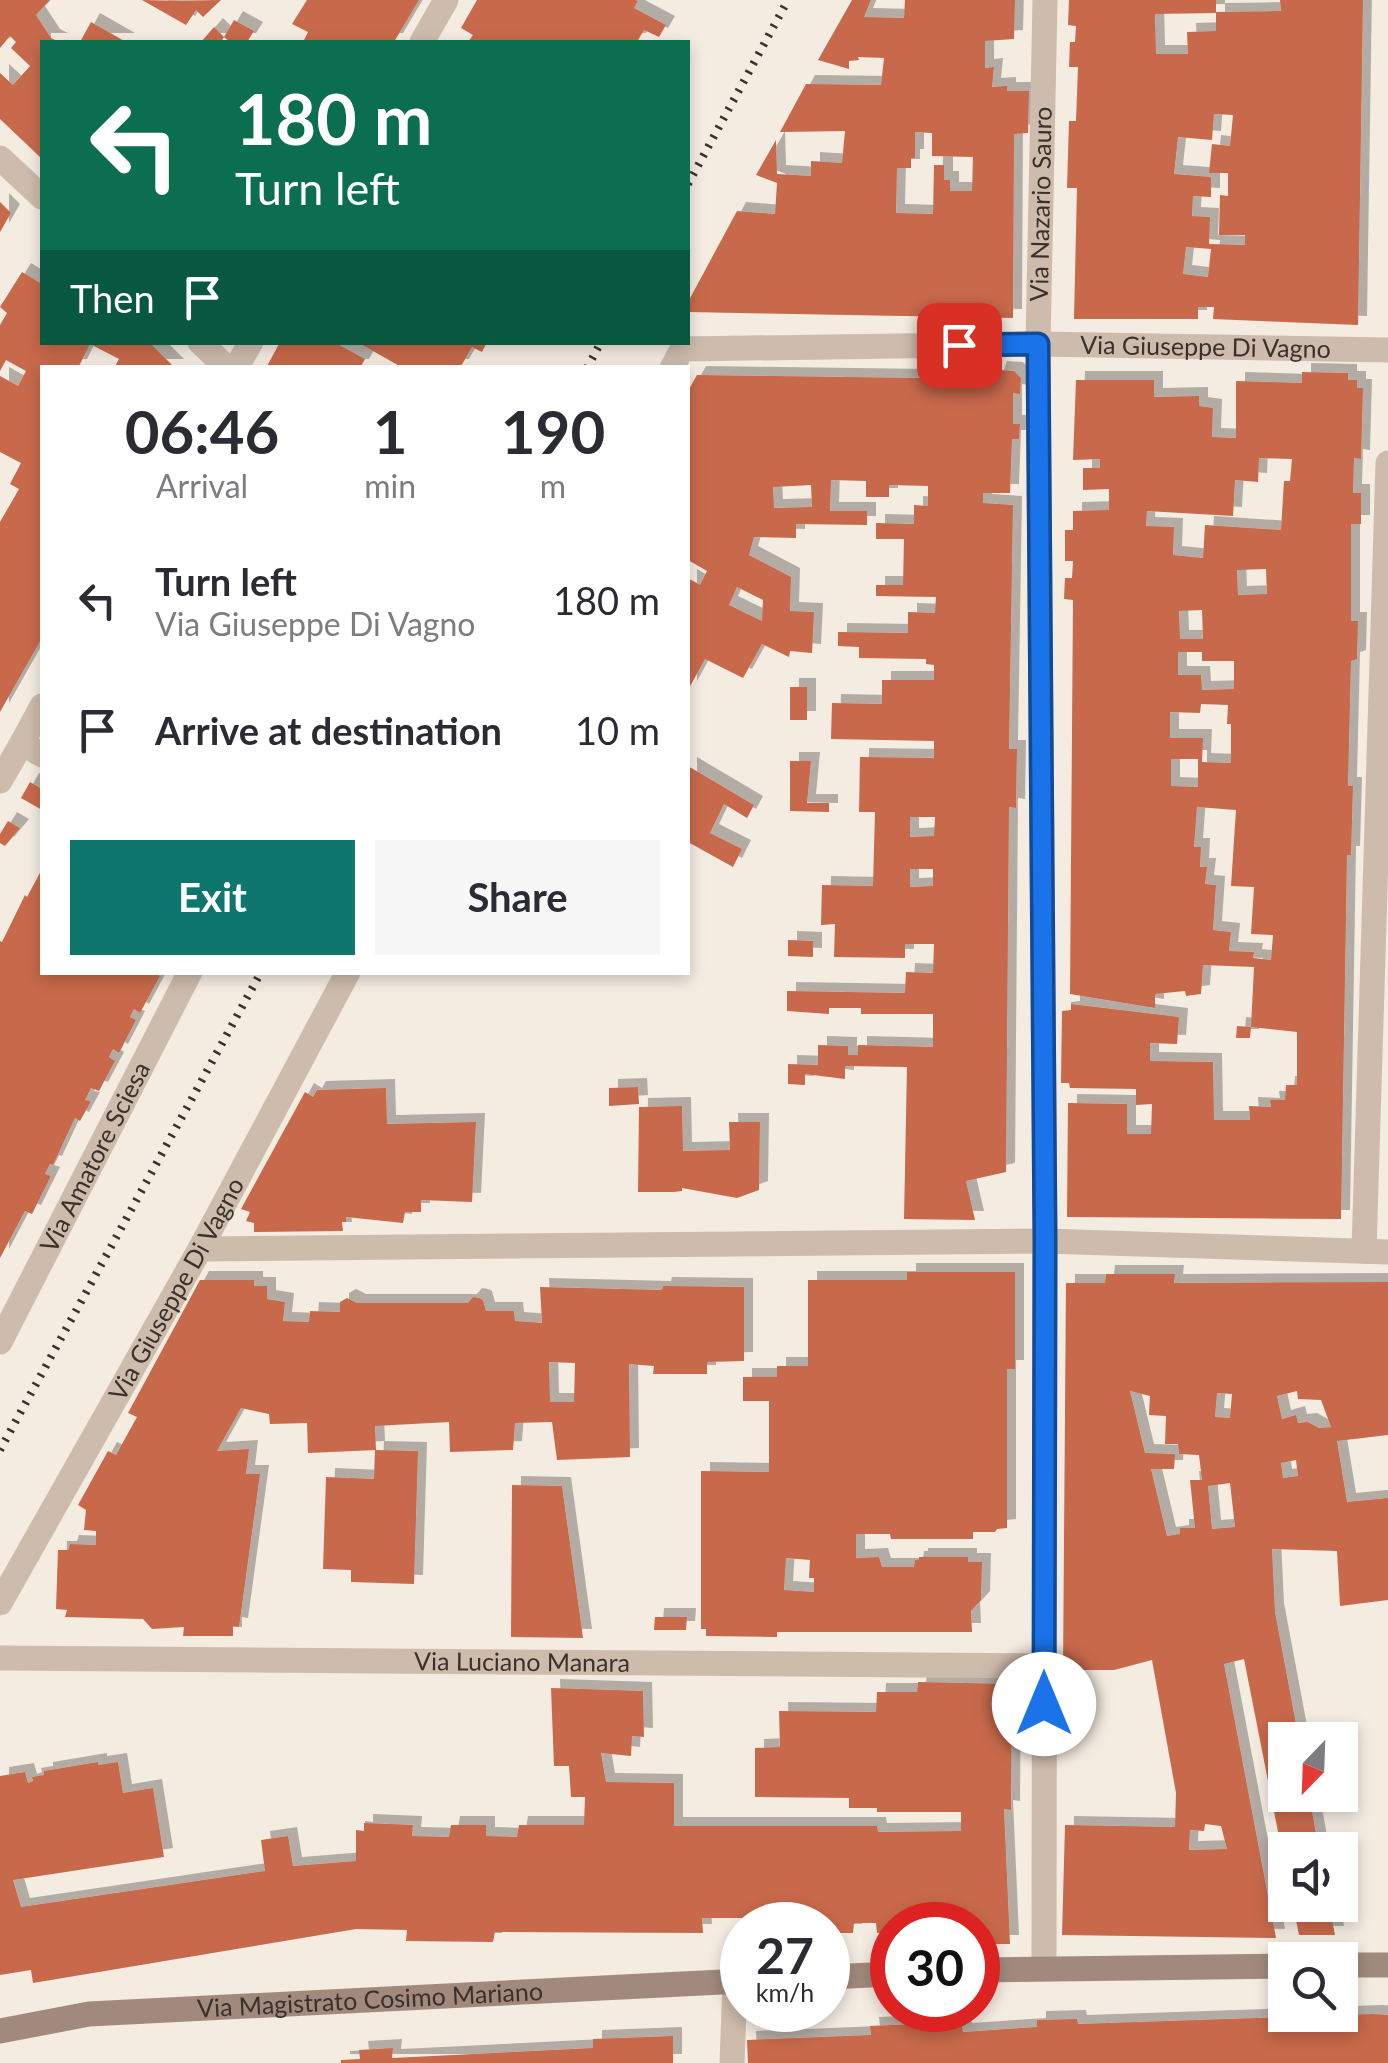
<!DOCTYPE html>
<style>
:root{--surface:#fff;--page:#f7f7f7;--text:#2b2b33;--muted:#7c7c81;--accent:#0f766e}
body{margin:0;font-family:Lato,sans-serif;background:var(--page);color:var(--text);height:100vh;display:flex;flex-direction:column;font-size:38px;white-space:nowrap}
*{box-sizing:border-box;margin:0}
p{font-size:32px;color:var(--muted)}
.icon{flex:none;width:55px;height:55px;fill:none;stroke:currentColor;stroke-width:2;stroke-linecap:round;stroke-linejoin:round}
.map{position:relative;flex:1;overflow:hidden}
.drawer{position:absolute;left:40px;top:365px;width:650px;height:610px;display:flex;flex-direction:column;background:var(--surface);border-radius:0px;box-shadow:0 5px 15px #0003}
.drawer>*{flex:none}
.guide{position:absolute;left:40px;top:40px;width:650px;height:305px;border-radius:0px;box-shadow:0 5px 15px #0003;background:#0b6e4f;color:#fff;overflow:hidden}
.needle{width:65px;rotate:203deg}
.controls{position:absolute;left:1268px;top:1722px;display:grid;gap:20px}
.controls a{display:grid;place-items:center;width:90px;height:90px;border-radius:0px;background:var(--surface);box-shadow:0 5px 15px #0003;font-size:50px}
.speed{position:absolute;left:720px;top:1902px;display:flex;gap:20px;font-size:50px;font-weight:700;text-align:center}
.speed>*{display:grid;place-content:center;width:130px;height:130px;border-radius:50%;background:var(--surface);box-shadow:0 5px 15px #0003;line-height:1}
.speed small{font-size:25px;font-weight:400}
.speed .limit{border:15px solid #d22;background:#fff;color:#111}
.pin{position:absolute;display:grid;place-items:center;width:85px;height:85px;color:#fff;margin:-42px;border-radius:20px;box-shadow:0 5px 15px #0006}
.me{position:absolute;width:110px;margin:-55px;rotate:0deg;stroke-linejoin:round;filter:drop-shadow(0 0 8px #0008)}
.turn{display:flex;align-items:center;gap:35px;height:210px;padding:0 30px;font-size:45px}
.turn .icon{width:130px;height:130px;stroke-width:2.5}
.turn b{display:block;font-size:70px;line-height:85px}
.then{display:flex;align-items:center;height:95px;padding:0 30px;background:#0003;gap:20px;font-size:38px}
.eta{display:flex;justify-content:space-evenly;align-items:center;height:170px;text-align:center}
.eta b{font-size:60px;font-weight:700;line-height:70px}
.action{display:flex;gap:20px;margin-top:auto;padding:20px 30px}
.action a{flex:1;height:115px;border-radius:0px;background:var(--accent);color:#fff;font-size:40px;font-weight:700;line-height:115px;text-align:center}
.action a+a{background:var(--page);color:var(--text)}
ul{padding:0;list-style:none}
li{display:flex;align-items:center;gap:30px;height:130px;padding:0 30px}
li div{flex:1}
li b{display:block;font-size:38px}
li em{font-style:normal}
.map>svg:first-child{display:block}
.building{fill:#c8694b;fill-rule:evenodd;filter:url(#shadow)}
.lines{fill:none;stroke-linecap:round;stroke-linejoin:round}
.street{stroke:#cdbbac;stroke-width:25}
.secondary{stroke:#a18a7d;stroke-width:25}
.rail{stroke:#3b302b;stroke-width:8;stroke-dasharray:2.5 8;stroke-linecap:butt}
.route-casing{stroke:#114b97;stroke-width:25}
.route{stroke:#1a73e8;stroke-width:18}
.labels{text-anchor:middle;stroke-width:9;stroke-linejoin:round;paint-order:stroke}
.street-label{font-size:25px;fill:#3b302b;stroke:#fbf5ee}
</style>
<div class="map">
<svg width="1388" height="2063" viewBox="0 0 1388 2063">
<defs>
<filter id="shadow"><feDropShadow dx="9" dy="-9" stdDeviation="0" flood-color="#0004"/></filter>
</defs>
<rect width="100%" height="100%" fill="#f4ebe1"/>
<g class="building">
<polygon points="0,0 50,0 36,15 51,38 59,42 42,42 42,159 0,119 0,73 13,85 30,66 11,48 16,42 10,36 0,48"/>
<polygon points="142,0 187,1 221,0 203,17 196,10 186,25"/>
<polygon points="307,0 419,0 394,42 303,42 308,32 292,24"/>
<polygon points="477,0 635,0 638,1 634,8 666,25 659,37 644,30 637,42 468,42 473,35 461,28"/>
<path d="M852 0H871L864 17 904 18 905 0H1015L1014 39 985 41V68L994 67 992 87 1007 86V91H1029L1028 133 1014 134 1013 318 688 312V302L737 211 775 214 777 183 756 175 776 140 777 174 811 176V161L842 163 845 131 780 132 806 84 881 85 884 58 858 57 859 60 849 61V69L818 60ZM915 132 932 133V156L973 157 972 191H950V180H944V165H934L933 214 896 213 897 168H911V158H915Z"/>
<path d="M1069 0H1216V12L1281 11 1280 0H1363L1358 325 1213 319 1214 307H1198V319H1074L1077 188H1067L1069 121H1076L1078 67H1069L1070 42H1075L1076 26 1068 25ZM1216 13V31L1187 32 1188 54H1156L1155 14ZM1214 114 1233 115 1230 146 1212 144 1209 173H1228V196L1220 195 1219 235H1245V245L1209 244 1210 217 1192 216 1193 196 1211 197V177L1174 174 1178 137 1212 140ZM1186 247 1211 249 1208 277 1183 274Z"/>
<polygon points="234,20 254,31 247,42 230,42 224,37"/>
<polygon points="91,22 126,42 80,42"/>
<polygon points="214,27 224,37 221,42 201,42"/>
<polygon points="0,202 11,213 0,232"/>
<polygon points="22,272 42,284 42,342 149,342 175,368 114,368 119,359 90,344 78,368 42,368 42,638 0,712 0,522 19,489 10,484 21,463 0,452 0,376 18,386 26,371 6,360 0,371 0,325 7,313 0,307"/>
<polygon points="280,342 334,342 365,359 360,368 266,368"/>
<polygon points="357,342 487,342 482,352 472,347 460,368 403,368"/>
<path d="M998 370 1014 371 1021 378 1020 394 1013 393V424H1020L1019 439H1012L1010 493H983V503L1013 505 1009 749H1017L1016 808 1009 807 1006 1172 966 1181 975 1220 904 1219 907 1067 845 1066V1079L805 1074V1085L788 1084V1064L818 1065V1045L848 1046V1055H858V1045L933 1047V1014H861V1008H829V1014L787 1011V991L905 993 906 972 933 973 934 944H905V958L834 957 835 924 821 925 822 885 873 886 875 812H859L860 757 934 758V741L831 739 832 703 882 704V680H934V665L926 664V659L859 658V647L838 646V632L908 633V612L935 613 936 597 876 596V585H903L904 539H876V523L914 524V505L928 506V486L889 485V497H866V481L831 480 830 511H867V525L796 524V538L754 537 749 555 791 577 790 611 814 612 812 653 790 651 789 657 762 644 743 678 705 659 688 690V578L700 585 707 571 688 560V391L697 375 995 379ZM811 485 812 507 774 508 773 487ZM737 587 763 600 762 621 729 605ZM910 817H935L934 836 910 837ZM910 869H933V886L910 887Z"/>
<path d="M1302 372 1348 373V380H1357V388H1363L1361 459 1354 458 1353 493H1361V524H1351V621H1358L1357 659 1351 661 1348 786H1353L1351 855H1347L1341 1219 1067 1217 1068 1103 1127 1104V1134H1151L1152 1104 1136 1105V1089L1070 1088 1069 1083H1061L1062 1011 1071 1010V1004L1179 1017 1177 1044 1150 1043V1061L1213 1062 1214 1120H1250L1249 1106 1271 1107 1270 1100H1285L1286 1085H1297V1032L1251 1027 1254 967 1203 965 1201 994 1186 996 1185 991 1155 994V1008L1070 994 1073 600 1064 599 1065 578H1072L1073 561H1065V530H1073V511L1109 510V489L1083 490V468H1100V459L1073 460 1076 380H1154V397L1199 396V406L1213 408 1212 437 1236 438V381L1302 383ZM1259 458 1292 459 1290 481H1284L1281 530 1205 525 1203 558 1173 555 1174 527 1146 526 1147 511 1233 516 1235 480 1258 482ZM1266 569 1267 594 1238 595 1237 570ZM1202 610 1203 639H1180L1179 611ZM1178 652H1202V661H1234V689L1202 690 1201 675H1178ZM1201 704 1228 705 1227 724H1231V763L1202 762 1203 738H1170V712L1200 713ZM1171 759H1198V787L1171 786ZM1197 807 1236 810 1231 886 1254 887 1251 934 1273 935 1271 960 1253 958 1254 952 1229 951 1231 932 1213 930 1216 885 1205 884 1207 867H1200L1201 847H1194Z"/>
<rect x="790" y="687" width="17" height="33"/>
<polygon points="790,761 811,761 807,803 829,803 829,812 790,811"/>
<polygon points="688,766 754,805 747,818 724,804 710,833 742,849 733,867 688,842"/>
<polygon points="30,782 42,789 42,810 21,798"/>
<polygon points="8,821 20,828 5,846 0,843 0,834"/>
<polygon points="42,869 42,972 153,972 160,976 140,1013 134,1009 130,1017 136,1020 119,1053 113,1049 109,1057 115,1061 99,1091 91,1088 85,1100 91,1101 80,1121 75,1118 53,1165 50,1164 45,1174 51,1176 32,1214 25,1211 0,1258 0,941 2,942 25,895 27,897"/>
<polygon points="788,940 813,941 813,957 788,956"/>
<polygon points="1237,1026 1251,1027 1250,1038 1236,1038"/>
<polygon points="638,1087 639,1104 609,1106 609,1088"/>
<polygon points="386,1088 387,1124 476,1122 472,1202 421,1200 421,1212 405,1212 403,1223 346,1217 346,1222 342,1222 343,1231 254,1232 254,1223 246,1221 250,1212 241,1209 305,1092 313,1097 317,1090"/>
<polygon points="682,1106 683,1151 730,1150 729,1122 760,1122 759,1190 737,1198 682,1188 682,1191 674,1192 638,1192 639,1107"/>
<path d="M907 1272H1015V1369H1007V1528L997 1529 995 1532H973V1539H891L890 1534H856V1558L879 1557 882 1567H914L915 1560H919V1557H968V1562H982L981 1600 971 1611 972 1632H777V1637L706 1636V1629H701V1471L769 1472V1401H743V1377H777V1366H808V1280H907ZM786 1558 810 1560 809 1578H814V1592L784 1590Z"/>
<path d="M1106 1274H1175L1174 1283 1388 1282V1435L1337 1441 1347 1502 1388 1498V1600L1340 1606 1337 1551 1272 1549 1275 1612 1299 1740H1285V1795H1309L1319 1850H1285L1283 1857 1244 1659 1224 1664 1276 1938 1062 1935 1065 1825 1175 1827 1176 1793 1152 1660 1114 1670H1063L1066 1283H1105ZM1130 1391 1150 1396 1149 1415 1166 1416 1165 1444H1178L1179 1454 1199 1455 1202 1480H1190L1195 1528H1180V1534L1167 1536 1151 1469H1174L1175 1454 1145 1453ZM1297 1391 1298 1399 1321 1400 1331 1427 1319 1428 1308 1422 1298 1423 1296 1415 1282 1419 1277 1396ZM1217 1393 1232 1394 1230 1418 1215 1417ZM1296 1460 1298 1476 1283 1478 1281 1463ZM1230 1483 1235 1527 1212 1529 1208 1486ZM1205 1824 1221 1826 1227 1849 1189 1850 1190 1830 1204 1831Z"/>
<path d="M200 1280H254V1286H267V1299L285 1302 283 1321 309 1322 310 1311 340 1312V1302L347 1298 357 1303H468L473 1297 479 1298 483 1300 486 1311H514L515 1321 542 1323 540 1287 662 1290 663 1286 744 1287V1361L707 1362V1374H653L654 1366 629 1364 630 1457 557 1460 552 1422 515 1423 513 1450 450 1452 449 1422 375 1426 376 1450 308 1453 307 1423 270 1424 269 1414 241 1408 217 1451 249 1449 246 1474H260L239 1627 233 1626V1636H183L184 1627 152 1629 143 1619 65 1617 67 1610 56 1609 58 1550H68L70 1544 96 1545V1531L84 1530 86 1510 78 1505 108 1451 116 1455 137 1417 128 1413ZM549 1362 575 1363 574 1402H550Z"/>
<polygon points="375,1450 418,1451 414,1584 351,1582 351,1570 323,1569 326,1477 374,1479"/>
<polygon points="512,1485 562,1486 583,1638 511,1637"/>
<polygon points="655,1617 687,1617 686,1630 654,1630"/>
<polygon points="918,1682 1012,1684 1011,1810 1004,1809 1010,1944 978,1944 978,1925 892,1925 892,1944 888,1944 888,1932 877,1933 876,1923 854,1923 853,1933 828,1933 828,1925 813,1925 814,1918 702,1918 703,1933 495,1932 493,1942 406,1941 407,1930 356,1929 33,1983 31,1970 0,1975 0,1776 25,1772 28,1783 33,1781 32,1777 44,1775 44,1771 98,1762 98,1765 118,1762 123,1793 153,1788 164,1857 13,1880 21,1907 265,1871 261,1840 288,1836 293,1866 356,1861 356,1830 364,1831 364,1823 413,1825 412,1836 449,1837 451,1825 486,1825 486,1836 517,1837 519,1825 584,1825 585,1797 571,1797 569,1766 554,1766 551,1688 643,1691 644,1737 632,1736 631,1756 601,1753 606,1782 674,1783 674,1826 877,1826 878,1832 961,1831 961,1812 877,1812 877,1808 849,1808 849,1798 755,1797 755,1748 780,1747 779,1711 876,1712 877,1692 917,1692"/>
<polygon points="1293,1905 1329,1905 1335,1935 1299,1935"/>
<polygon points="1373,2014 1388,2015 1388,2063 748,2063 747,2040 871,2035 870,2026 961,2022 963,2032 1037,2027 1037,2020 1077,2019 1078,2024"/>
<polygon points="673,2036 673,2063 341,2063 341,2060 360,2059 359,2050 393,2048 392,2058 593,2048 593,2039"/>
</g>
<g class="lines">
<g class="street">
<polyline points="422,42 446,0"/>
<polyline points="0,158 42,197"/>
<polyline points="200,342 227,368"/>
<polyline points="236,368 251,342"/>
<path id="s1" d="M672 368 682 349 1038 344 1388 350"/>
<polyline points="22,743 42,706"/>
<polyline points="0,781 22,743 42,755"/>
<polyline points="200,1249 1045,1241 1388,1252"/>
<polyline points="1364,1251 1388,463"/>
<path id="s2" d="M0 1342 190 972"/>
<path id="s3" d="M0 1603 200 1249 348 972"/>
<path id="s4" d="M0 1658 1044 1666"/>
<path id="s5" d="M1044 1966 1045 1241 1038 344 1045 0"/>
<polyline points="732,2063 735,1981"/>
</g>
<g class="secondary">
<polyline points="1340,1965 1388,1965"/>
<polyline points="978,1970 1285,1966"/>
<polyline points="828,1977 892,1974"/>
<path id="s6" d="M0 2031 89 2014 742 1981"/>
</g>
<g class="rail">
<polyline points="688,184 788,0"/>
<polyline points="587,368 601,342"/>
<polyline points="0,1450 261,972"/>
</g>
</g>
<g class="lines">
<g class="route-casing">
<polyline id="route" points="959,345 1038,344 1045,1240 1044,1704"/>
</g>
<use href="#route" class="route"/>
</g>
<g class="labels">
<g class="street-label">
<text dy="9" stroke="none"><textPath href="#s5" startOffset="1762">Via Nazario Sauro</textPath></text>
<text dy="9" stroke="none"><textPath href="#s1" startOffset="545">Via Giuseppe Di Vagno</textPath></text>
<text dy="9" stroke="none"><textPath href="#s2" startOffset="208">Via Amatore Sciesa</textPath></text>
<text dy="9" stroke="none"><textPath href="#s3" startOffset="360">Via Giuseppe Di Vagno</textPath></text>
<text dy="9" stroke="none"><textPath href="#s4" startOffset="522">Via Luciano Manara</textPath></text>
<text dy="9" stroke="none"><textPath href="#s6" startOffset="372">Via Magistrato Cosimo Mariano</textPath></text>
</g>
</g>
</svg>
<div class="controls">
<a><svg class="needle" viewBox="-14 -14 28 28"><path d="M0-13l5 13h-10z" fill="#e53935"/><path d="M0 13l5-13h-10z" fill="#7c7c81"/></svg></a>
<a><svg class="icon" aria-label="sound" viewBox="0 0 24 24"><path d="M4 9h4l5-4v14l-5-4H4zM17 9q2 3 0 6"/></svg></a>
<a><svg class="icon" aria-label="search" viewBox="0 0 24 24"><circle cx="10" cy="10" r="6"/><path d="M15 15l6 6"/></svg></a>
</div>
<div class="speed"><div>27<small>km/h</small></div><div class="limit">30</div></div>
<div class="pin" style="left:959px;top:345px;background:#d93025"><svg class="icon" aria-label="arrive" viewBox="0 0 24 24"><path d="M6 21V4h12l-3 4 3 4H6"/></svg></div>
<svg class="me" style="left:1044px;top:1704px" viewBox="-20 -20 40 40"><circle r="19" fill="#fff"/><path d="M0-13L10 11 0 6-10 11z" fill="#1a73e8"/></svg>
<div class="guide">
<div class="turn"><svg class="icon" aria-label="left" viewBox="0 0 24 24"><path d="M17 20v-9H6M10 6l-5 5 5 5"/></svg><div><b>180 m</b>Turn left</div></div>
<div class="then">Then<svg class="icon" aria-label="arrive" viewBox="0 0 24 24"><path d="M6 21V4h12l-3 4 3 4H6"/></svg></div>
</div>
<section class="drawer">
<div class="eta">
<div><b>06:46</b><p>Arrival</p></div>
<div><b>1</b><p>min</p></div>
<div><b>190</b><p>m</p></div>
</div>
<ul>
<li><svg class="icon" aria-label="left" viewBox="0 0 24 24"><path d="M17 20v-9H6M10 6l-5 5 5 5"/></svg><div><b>Turn left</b><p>Via Giuseppe Di Vagno</p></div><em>180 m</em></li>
<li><svg class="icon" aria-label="arrive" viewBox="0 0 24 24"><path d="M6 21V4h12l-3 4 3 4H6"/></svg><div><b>Arrive at destination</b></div><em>10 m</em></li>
</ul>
<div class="action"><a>Exit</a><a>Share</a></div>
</section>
</div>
